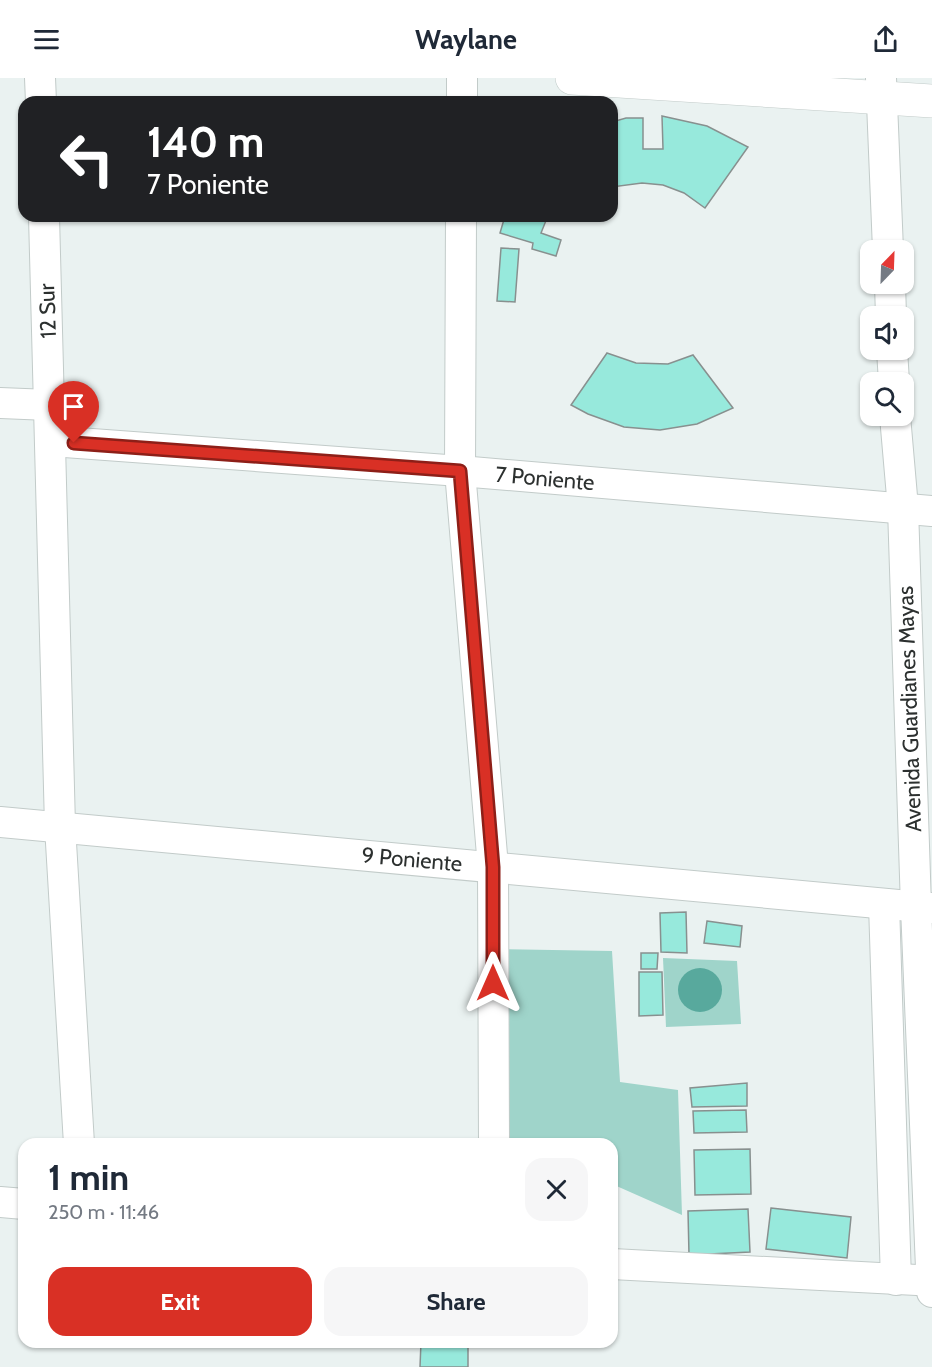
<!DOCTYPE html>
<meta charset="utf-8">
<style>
:root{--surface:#fff;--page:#f6f6f7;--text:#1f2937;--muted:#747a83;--accent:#d93025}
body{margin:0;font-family:Cabin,sans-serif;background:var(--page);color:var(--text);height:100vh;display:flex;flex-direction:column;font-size:22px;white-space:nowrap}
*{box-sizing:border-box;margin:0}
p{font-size:20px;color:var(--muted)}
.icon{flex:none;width:33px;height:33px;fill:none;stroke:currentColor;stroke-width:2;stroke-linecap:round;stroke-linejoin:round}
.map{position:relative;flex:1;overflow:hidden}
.drawer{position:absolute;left:18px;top:1060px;width:600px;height:210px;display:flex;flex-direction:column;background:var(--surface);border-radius:18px;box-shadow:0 2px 4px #0004}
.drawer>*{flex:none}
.top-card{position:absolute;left:18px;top:18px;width:600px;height:126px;border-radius:18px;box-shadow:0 2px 4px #0004;background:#202124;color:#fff;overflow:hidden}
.needle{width:39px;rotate:23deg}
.buttons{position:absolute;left:860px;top:162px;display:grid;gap:12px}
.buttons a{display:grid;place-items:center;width:54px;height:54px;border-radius:12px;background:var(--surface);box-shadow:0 2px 4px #0004;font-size:30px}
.pin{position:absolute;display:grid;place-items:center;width:51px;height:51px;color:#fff;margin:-62px -26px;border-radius:50% 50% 50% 0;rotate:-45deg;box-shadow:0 0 6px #0007}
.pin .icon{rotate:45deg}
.me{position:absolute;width:66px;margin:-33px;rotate:0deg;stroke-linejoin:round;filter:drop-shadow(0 0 4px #0008)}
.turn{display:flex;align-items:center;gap:21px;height:126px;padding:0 30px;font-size:27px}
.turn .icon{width:78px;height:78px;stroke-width:2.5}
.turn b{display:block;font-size:42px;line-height:51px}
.round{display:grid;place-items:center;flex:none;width:63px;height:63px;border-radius:18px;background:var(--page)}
.headline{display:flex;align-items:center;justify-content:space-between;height:102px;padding:0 30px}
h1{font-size:36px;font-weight:800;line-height:45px}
.button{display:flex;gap:12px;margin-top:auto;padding:12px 30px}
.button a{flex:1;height:69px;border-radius:18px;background:var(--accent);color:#fff;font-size:24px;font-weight:800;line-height:69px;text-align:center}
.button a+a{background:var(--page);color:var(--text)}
header{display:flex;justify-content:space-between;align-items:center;height:78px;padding:0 30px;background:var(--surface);font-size:27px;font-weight:800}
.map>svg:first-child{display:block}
.green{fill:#9fd4ca}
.water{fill:#58a99d}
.building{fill:#97e9dc;stroke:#88908f;stroke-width:1.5}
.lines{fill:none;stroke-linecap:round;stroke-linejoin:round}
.minor-casing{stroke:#c2cbc9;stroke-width:32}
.tertiary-casing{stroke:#c2cbc9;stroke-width:34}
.minor{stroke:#fff;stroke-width:30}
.tertiary{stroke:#fff;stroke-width:33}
.route-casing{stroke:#8d1f18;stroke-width:15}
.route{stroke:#d93025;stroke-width:10}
.labels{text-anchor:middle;stroke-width:4.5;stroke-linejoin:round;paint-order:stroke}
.street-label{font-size:22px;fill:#2c302f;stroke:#fff}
</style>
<header><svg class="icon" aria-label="menu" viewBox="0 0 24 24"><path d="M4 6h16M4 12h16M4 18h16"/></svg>Waylane<svg class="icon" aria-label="share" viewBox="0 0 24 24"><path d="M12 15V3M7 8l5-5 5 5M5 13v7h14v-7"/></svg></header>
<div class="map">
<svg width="932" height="1289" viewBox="0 0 932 1289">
<rect width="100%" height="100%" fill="#eaf2f1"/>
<g class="green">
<polygon points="499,871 612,873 620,1004 678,1012 682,1137 612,1106 612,1066 520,1066 500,1058"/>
<polygon points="663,880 737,883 741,946 666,949"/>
</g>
<circle class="water" cx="700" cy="912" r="22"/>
<g class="building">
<polygon points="662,38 707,48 748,69 705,130 684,115 663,107 642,105 612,109 612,44 626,40 643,40 643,71 663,71"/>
<polygon points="505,138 554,138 552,143 547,140 541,155 561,162 556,178 532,171 533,165 500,155"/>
<polygon points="501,170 519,171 515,224 497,223"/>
<polygon points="607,275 636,285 668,286 693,277 733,330 697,346 660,352 624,349 588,336 571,327"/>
<polygon points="686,834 687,875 661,874 660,835"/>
<polygon points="707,843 742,848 740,869 704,865"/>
<polygon points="641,875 658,875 657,891 641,891"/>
<polygon points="639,894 662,894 663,937 639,938"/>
<polygon points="747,1005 747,1028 692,1029 690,1010"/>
<polygon points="746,1032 747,1054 694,1055 693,1033"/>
<polygon points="750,1071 751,1116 695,1117 694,1072"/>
<polygon points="771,1130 851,1139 847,1180 766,1171"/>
<polygon points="748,1131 750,1174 689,1177 688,1133"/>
<polygon points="421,1264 468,1264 468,1289 420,1289"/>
</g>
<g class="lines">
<g class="minor-casing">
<g id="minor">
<polyline points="40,0 41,24"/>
<polyline points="881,0 888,172"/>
<polyline points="462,24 462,0"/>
<polyline points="44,138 60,748 79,1066"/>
<polyline points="461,138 460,393 493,789 494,1066"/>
<polyline points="890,206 891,238"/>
<polyline points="892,272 894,304"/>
<polyline points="0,325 49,327"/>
<polyline points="895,338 903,430 916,829 932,1214"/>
<polyline points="51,363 460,393 932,433"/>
<polyline points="0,744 932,830"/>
<polyline points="884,826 896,1202"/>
<polyline points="0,1124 24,1126"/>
<polyline points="612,1186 917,1202"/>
</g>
</g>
<g class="tertiary-casing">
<polyline id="tertiary" points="572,0 932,23"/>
</g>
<use href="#minor" class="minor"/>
<use href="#tertiary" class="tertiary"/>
</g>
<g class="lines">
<g class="route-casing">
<polyline id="route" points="74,365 460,393 493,789 493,905"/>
</g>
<use href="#route" class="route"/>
</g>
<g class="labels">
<g class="street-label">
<text transform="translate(47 233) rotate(-92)" y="8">12 Sur</text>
<text transform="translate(545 400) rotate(5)" y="8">7 Poniente</text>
<text transform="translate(909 631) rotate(-92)" y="8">Avenida Guardianes Mayas</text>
<text transform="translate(412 781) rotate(5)" y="8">9 Poniente</text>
</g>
</g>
</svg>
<div class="buttons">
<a><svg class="needle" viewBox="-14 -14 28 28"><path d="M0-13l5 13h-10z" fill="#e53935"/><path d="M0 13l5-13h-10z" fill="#747a83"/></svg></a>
<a><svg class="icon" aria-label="sound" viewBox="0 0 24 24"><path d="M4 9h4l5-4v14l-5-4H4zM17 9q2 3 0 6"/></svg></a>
<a><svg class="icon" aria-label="search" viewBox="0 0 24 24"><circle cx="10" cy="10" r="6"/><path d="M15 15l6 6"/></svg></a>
</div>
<div class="pin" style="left:74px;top:365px;background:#d93025"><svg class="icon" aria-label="arrive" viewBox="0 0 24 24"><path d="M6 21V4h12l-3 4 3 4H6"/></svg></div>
<svg class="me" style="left:493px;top:905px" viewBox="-20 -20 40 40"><path d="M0-17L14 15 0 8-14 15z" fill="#d93025" stroke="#fff" stroke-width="4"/></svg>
<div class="top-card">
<div class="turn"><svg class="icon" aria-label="left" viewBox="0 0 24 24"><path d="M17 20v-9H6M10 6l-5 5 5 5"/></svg><div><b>140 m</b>7 Poniente</div></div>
</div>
<section class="drawer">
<div class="headline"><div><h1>1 min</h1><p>250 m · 11:46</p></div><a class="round"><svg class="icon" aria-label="close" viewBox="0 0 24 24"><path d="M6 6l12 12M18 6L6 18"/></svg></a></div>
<div class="button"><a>Exit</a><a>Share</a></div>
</section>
</div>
